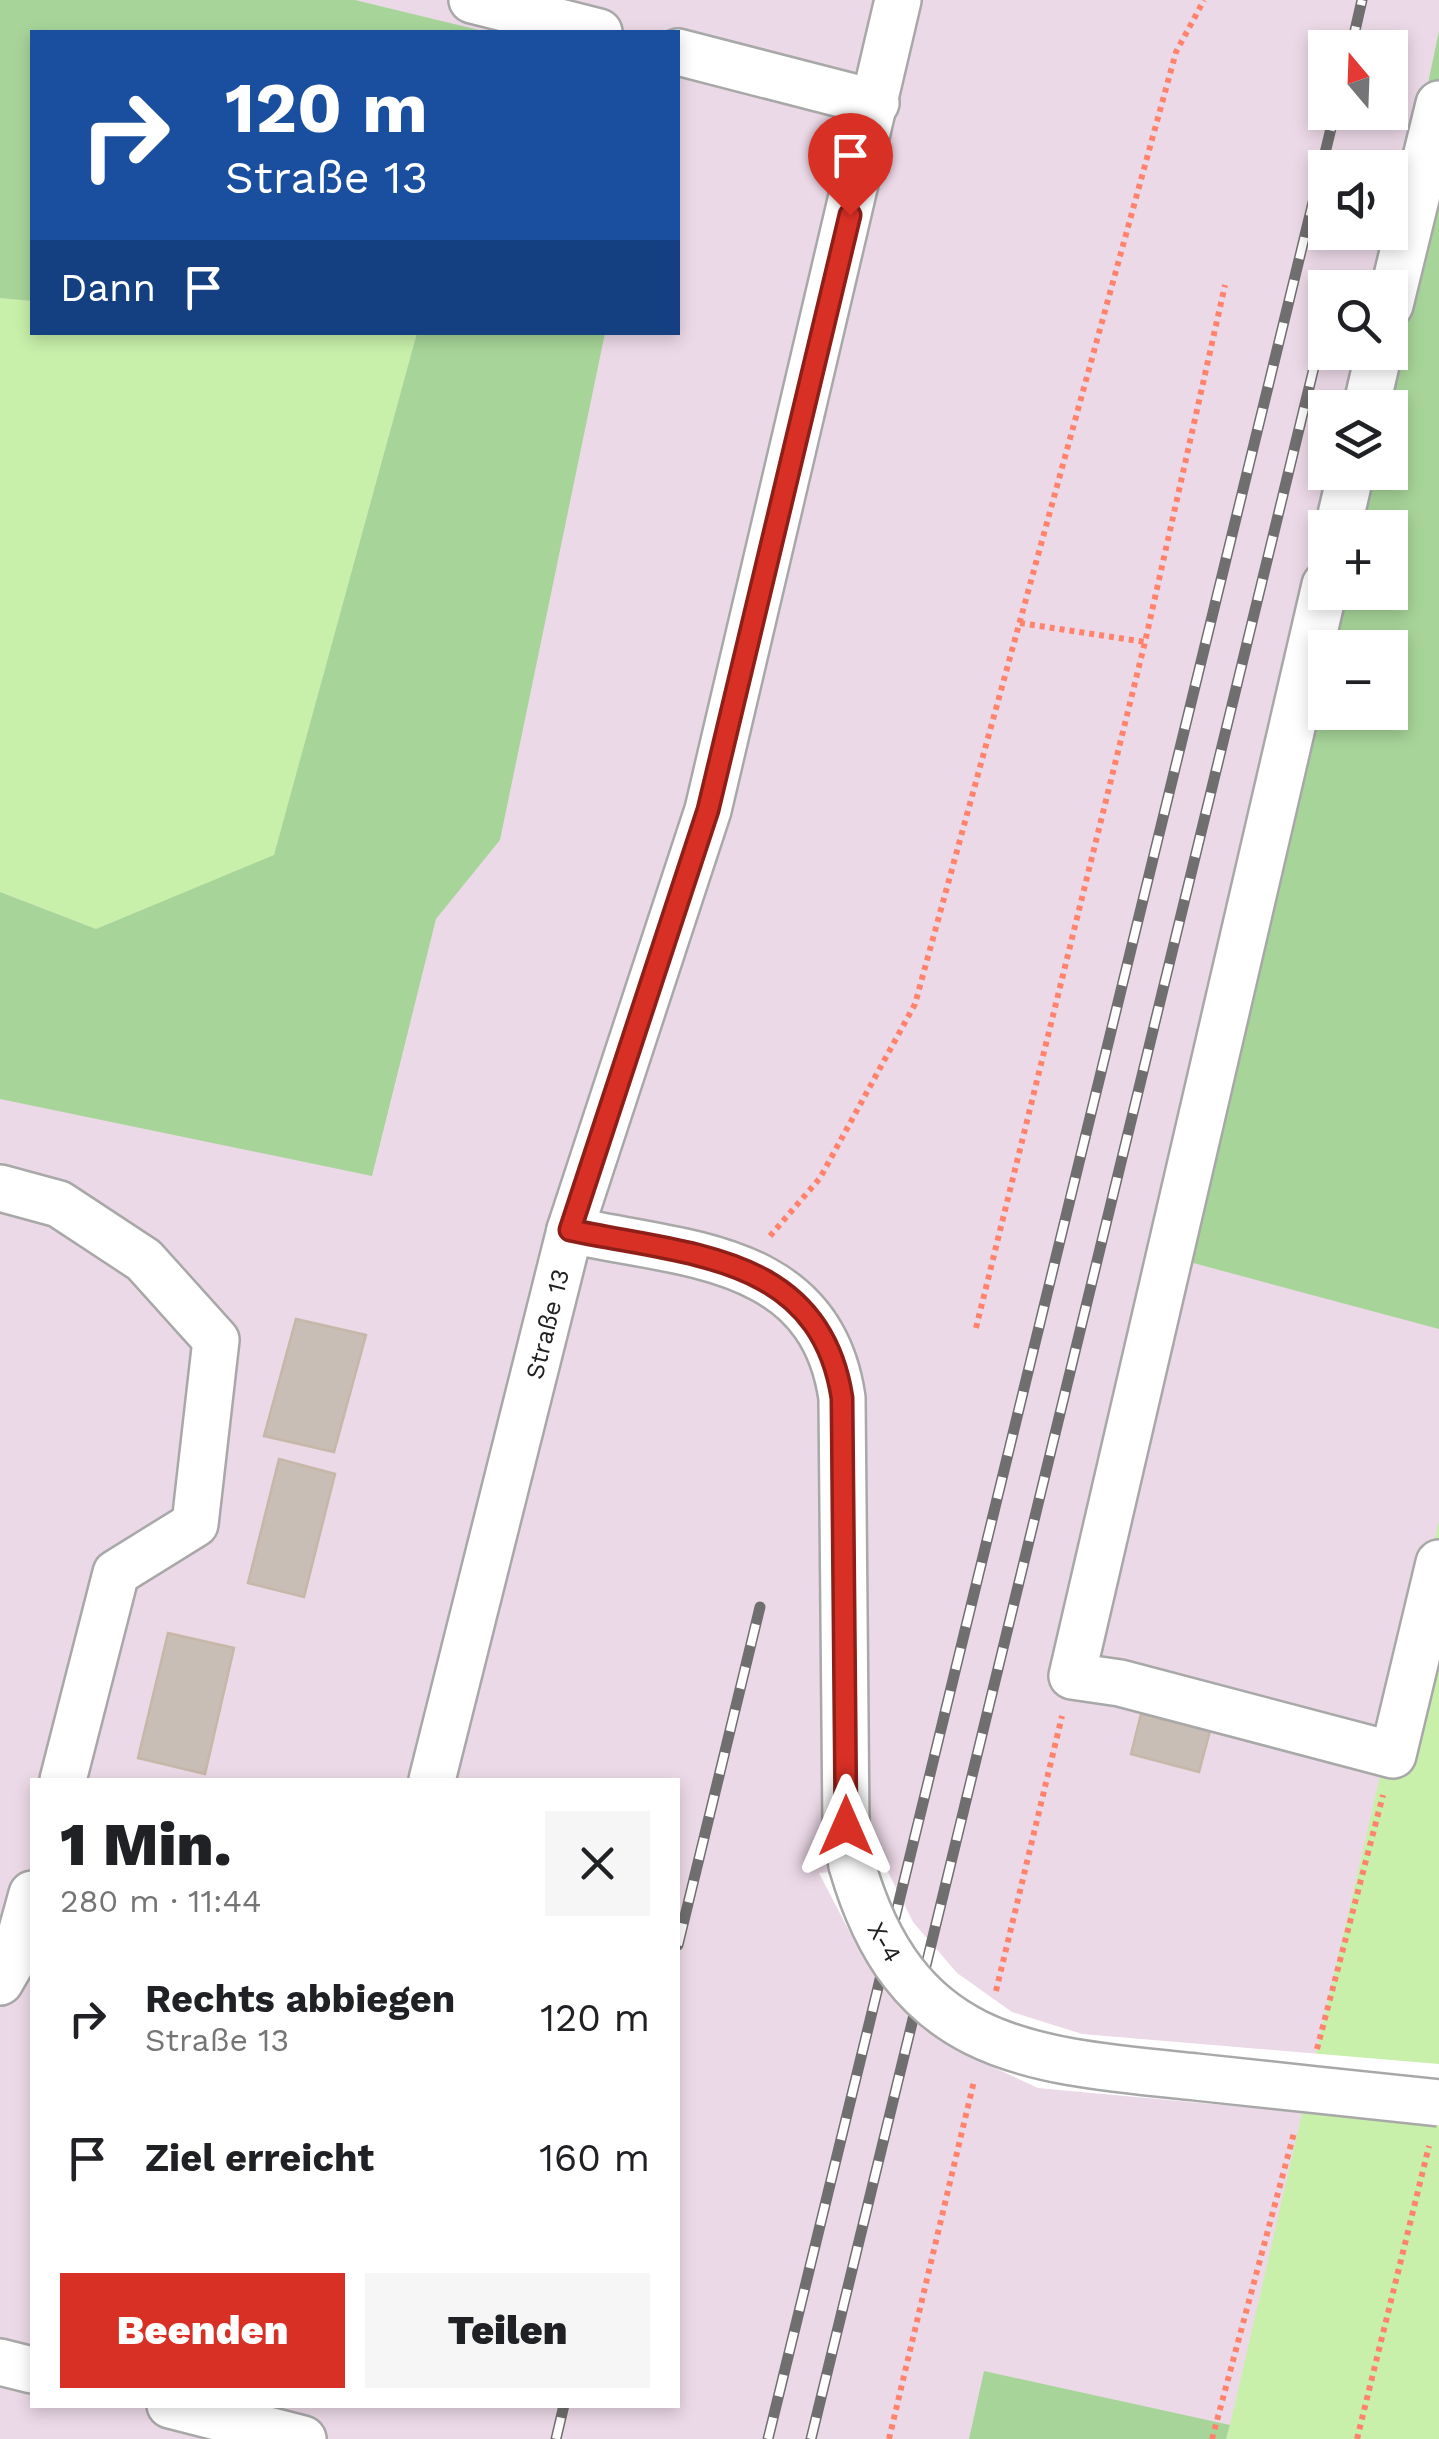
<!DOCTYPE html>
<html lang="de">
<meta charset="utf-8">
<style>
:root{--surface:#fff;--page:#f6f6f6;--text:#202124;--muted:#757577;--accent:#d93025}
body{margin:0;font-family:"Work Sans",sans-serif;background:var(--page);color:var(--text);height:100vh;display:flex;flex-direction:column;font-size:38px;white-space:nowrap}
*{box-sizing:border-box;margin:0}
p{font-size:32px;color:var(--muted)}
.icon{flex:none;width:55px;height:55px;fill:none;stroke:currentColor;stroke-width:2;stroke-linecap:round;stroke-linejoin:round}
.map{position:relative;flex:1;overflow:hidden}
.drawer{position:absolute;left:30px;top:1778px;width:650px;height:630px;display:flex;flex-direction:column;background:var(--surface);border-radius:0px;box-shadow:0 5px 15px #0003}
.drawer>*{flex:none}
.top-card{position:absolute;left:30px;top:30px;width:650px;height:305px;border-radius:0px;box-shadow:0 5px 15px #0003;background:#1a4fa0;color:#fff;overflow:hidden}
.needle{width:65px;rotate:341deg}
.tools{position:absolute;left:1308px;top:30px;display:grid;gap:20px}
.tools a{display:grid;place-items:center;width:100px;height:100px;border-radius:0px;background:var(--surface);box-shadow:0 5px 15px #0003;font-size:50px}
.pin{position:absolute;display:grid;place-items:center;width:85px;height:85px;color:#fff;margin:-102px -42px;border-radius:50% 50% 50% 0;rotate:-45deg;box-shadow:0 0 10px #0007}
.pin .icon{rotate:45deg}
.me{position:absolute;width:110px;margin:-55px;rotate:0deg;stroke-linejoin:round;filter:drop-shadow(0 0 8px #0008)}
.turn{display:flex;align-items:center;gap:35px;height:210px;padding:0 30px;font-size:45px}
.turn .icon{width:130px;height:130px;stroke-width:2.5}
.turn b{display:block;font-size:70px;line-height:85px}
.then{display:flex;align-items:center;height:95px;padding:0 30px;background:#0003;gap:20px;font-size:38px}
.round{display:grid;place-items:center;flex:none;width:105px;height:105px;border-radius:0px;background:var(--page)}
.headline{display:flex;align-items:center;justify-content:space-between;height:170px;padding:0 30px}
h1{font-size:60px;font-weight:800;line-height:75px}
.button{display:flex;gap:20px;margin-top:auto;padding:20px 30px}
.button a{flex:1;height:115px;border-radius:0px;background:var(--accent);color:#fff;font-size:40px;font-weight:800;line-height:115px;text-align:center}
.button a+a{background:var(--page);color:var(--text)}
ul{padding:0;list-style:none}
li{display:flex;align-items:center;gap:30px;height:140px;padding:0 30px}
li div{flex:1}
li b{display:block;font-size:38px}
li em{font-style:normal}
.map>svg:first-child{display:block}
.industrial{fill:#ecd9e7;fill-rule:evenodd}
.grass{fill:#c8f0aa}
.forest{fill:#a7d599;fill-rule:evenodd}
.pier{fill:#fff}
.building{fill:#c8beb6;stroke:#c6b7a8;stroke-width:2.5}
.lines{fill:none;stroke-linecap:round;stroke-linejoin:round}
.minor-casing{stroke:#a8a8a8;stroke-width:50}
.path{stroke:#ff836c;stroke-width:6;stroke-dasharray:5 5;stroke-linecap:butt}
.minor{stroke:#fff;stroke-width:45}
.rail-casing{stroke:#6f6f6f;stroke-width:11}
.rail{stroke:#fff;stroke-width:8;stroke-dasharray:22;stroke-linecap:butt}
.minor-bridge-casing{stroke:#a8a8a8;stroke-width:50;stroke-linecap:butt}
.minor-bridge{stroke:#fff;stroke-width:45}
.route-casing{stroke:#8d1f18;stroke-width:25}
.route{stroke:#d93025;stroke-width:18}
.labels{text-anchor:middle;stroke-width:8;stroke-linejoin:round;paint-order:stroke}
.street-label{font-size:25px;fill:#212121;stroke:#fff}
</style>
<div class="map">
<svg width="1439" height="2439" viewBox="0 0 1439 2439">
<rect width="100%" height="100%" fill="#f2efe8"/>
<path class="industrial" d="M0 0H1439V1674L1254 2439H0ZM32 32H678V332H32ZM1325 48H1390V112H1325ZM1325 168H1390V232H1325ZM1325 288H1390V352H1325ZM1325 408H1390V472H1325ZM1325 528H1390V592H1325ZM1325 648H1390V712H1325ZM32 1780H678V2405H32Z"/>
<g class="grass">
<polygon points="0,298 32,301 32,332 417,333 274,856 96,929 0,892"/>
<polygon points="1439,1521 1439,2439 1226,2439 1230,2425"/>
</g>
<g class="forest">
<polygon points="0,0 355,0 487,32 32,32 32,301 0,298"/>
<path d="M1439 31V1329L1182 1260 1325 592H1390V528L1335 527 1347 473 1390 472V408L1360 407 1390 352V288L1385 287ZM1325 648H1390V712H1325Z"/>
<polygon points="417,333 605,333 500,840 436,919 372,1176 0,1099 0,892 96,929 274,855"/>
<polygon points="984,2371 1230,2425 1226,2439 969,2439"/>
</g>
<polygon class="pier" points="886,1868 913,1922 957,1973 1012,2012 1082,2034 1439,2064 1439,2125 1038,2088 961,2052 900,2003 859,1950 819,1873"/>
<g class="building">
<polygon points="296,1319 366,1335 334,1452 264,1436"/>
<polygon points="279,1459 335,1474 304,1597 248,1583"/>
<polygon points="168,1633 234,1648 205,1774 138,1758"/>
<polygon points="1141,1714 1210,1731 1199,1772 1131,1754"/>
</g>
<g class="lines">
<g class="minor-casing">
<g id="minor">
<polyline points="472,0 599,32"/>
<polyline points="678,52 876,103"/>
<polyline points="1390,305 1439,104"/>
<polyline points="1366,408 1379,352"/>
<polyline points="1338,528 1351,472"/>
<polyline points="1325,585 1072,1676 1120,1683 1393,1755 1439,1563"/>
<polyline points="0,1188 59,1204 144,1260 216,1340 195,1524 116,1573 63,1780"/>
<path d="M570 1230C687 1255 821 1254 842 1398L846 1827 852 1865"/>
<polyline points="432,1780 570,1230 708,810 898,0"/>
<polyline points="0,1982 15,1956 32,1894"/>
<polyline points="0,2362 32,2370"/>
<polyline points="170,2405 303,2439"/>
</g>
</g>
<g class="path">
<polyline points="1020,623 1145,642 1225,285"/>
<polyline points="770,1236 820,1178 915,1004 1176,52 1204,0"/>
<polyline points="976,1328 1145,642"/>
<polyline points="996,1991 1062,1716"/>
<polyline points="1317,2049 1383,1795"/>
<polyline points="889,2439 974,2081"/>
<polyline points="1212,2439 1294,2133"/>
<polyline points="1357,2439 1429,2146"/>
</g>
<use href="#minor" class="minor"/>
<g class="rail-casing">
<g id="rail">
<polyline points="1351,48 1362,0"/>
<polyline points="678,1945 760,1607"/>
<polyline points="556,2439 564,2405"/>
<polyline points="768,2439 1335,112"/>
<polyline points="811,2439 1325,322"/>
</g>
</g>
<use href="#rail" class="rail"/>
<g class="minor-bridge-casing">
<path id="minor-bridge" d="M852 1865C906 2053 1027 2060 1196 2077 1277 2086 1358 2094 1439 2103"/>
</g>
<use href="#minor-bridge" class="minor-bridge"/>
</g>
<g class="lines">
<g class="route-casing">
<path id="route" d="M846 1826 842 1398C820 1254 687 1255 570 1230L708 810 850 215"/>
</g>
<use href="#route" class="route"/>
</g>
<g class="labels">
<g class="street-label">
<text transform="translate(547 1324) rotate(-76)" y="9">Straße 13</text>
<text transform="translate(885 1942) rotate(60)" y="9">X-4</text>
</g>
</g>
</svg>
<div class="tools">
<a><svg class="needle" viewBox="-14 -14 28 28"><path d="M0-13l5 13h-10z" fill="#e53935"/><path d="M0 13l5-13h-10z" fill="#757577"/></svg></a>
<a><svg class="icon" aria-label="sound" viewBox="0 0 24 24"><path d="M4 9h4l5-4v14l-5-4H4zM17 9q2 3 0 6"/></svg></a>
<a><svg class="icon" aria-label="search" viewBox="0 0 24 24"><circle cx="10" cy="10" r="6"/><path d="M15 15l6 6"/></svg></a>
<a><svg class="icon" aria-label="layers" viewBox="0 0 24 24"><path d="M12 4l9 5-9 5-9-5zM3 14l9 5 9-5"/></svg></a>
<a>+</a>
<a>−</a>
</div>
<div class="pin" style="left:850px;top:215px;background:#d93025"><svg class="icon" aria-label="arrive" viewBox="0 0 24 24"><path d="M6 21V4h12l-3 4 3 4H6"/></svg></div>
<svg class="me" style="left:846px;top:1826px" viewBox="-20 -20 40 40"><path d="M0-17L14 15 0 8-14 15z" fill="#d93025" stroke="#fff" stroke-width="4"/></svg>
<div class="top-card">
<div class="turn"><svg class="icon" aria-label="right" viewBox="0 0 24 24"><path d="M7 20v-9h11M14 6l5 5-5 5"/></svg><div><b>120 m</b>Straße 13</div></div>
<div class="then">Dann<svg class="icon" aria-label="arrive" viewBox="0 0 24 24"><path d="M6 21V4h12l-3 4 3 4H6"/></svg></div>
</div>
<section class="drawer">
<div class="headline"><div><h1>1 Min.</h1><p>280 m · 11:44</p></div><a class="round"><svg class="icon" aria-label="close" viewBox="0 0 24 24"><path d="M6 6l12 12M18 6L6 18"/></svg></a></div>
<ul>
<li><svg class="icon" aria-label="right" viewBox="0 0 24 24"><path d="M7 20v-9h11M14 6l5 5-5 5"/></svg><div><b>Rechts abbiegen</b><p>Straße 13</p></div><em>120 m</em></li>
<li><svg class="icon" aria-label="arrive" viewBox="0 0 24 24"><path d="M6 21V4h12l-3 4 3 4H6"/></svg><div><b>Ziel erreicht</b></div><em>160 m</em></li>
</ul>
<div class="button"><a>Beenden</a><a>Teilen</a></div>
</section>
</div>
